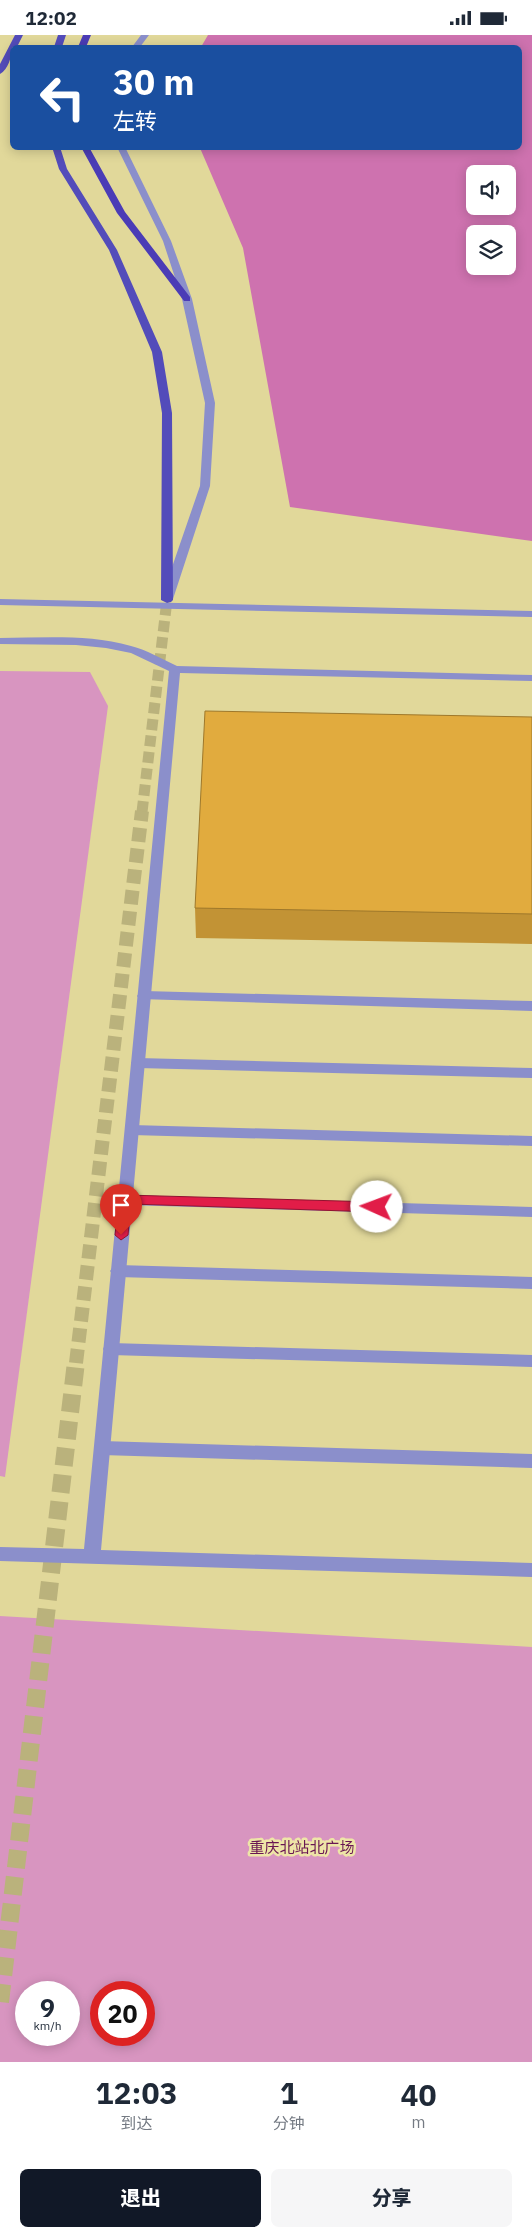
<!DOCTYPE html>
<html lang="zh">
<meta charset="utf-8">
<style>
:root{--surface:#fff;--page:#f6f6f7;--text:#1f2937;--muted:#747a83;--accent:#111827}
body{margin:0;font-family:"IBM Plex Sans","Noto Sans SC",sans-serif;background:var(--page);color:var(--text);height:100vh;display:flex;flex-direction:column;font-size:19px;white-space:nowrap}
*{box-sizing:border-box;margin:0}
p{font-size:16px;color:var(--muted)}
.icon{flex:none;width:28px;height:28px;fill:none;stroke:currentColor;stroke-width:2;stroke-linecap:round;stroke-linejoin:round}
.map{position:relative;height:2027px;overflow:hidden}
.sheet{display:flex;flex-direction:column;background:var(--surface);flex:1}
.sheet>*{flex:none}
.banner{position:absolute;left:10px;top:10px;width:512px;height:105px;border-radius:8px;box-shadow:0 2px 12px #0003;background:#1a4fa0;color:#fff;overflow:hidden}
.controls{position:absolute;left:466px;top:130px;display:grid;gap:10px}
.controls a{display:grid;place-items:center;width:50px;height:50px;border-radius:8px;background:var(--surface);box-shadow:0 2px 12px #0003;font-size:25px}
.speed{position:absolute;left:15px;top:1946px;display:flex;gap:10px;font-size:25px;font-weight:700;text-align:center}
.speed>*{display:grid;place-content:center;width:65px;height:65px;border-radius:50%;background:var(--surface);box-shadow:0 2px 12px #0003;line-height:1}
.speed small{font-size:12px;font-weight:400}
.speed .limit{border:8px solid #d22;background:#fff;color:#111}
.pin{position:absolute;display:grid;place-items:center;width:42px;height:42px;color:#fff;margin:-51px -21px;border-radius:50% 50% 50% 0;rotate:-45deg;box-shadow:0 0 5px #0007}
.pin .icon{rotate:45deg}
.me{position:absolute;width:55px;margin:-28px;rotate:272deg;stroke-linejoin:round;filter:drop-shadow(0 0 4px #0008)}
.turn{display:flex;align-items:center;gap:18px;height:105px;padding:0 20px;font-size:22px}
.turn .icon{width:65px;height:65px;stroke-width:2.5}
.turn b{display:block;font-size:35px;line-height:42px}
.eta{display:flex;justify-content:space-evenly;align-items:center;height:85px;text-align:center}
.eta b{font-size:30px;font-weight:800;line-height:35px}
.action{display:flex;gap:10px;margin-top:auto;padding:10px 20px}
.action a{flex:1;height:58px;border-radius:8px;background:var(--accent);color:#fff;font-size:20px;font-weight:800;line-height:58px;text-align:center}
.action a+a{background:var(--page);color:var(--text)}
.status{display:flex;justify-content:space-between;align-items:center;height:35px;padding:0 25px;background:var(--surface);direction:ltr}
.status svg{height:14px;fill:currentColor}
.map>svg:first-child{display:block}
.green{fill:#d895c0;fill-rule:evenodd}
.forest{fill:#ce72af;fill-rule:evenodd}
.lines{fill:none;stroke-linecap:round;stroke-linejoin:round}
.tertiary-tunnel-far2{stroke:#bab27c;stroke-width:11;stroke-dasharray:11 5.5;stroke-linecap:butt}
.tertiary-tunnel-far1{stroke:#bab27c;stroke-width:14;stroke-dasharray:14 7;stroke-linecap:butt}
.tertiary-tunnel{stroke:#bab27c;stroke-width:18;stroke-dasharray:18 9;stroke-linecap:butt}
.service{fill:#8b8fcb;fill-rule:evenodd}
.minor{fill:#8b8fcb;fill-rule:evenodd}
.tertiary{fill:#8b8fcb;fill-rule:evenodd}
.primary{fill:#534cba;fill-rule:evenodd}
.trunk{fill:#4b3cb6;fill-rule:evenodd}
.wall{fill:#c29335}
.building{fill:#e1ab3e;stroke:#9e782b}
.route{fill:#e11d48;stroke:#92132f}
.labels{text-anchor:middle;stroke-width:5;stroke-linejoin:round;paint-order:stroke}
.near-park-label{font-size:15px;fill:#691653;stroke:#eee5a7}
</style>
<div class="status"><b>12:02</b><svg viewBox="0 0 49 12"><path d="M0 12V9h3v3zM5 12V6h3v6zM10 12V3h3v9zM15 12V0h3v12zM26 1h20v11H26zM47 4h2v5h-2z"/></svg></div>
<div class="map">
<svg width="532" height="2027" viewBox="0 0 532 2027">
<rect width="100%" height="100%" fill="#e1d89a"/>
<g class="green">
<polygon points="0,636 90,637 108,671 5,1442 0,1441"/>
<path d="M0 1581 532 1612V2027H0ZM26 1958H69V2000H26ZM101 1958H144V2000H101Z"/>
</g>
<path class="forest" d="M208 0H532V506L290 472 243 213 200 113 520 112V12H201ZM475 139H508V171H475ZM475 199H508V231H475Z"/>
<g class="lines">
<polyline class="tertiary-tunnel-far2" points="142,777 167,565"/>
<polyline class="tertiary-tunnel-far1" points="76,1328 142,776"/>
<polyline class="tertiary-tunnel" points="0,1967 76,1327"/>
<g class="service">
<polygon points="0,564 532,576 532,582 0,570"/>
<polygon points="144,956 532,966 532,976 139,964 137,961 139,958"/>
<polygon points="138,1023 532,1033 532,1043 138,1033 133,1031 131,1028 133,1025"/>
<polygon points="132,1090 532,1101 532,1111 132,1100 127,1099 125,1095 127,1091"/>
<polygon points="125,1160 532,1172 532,1182 125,1170 120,1169 118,1165 120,1161"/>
<polygon points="118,1230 532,1242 532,1254 118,1242 113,1240 110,1236 113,1232"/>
<polygon points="111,1308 532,1320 532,1332 111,1320 105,1318 103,1314 105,1310"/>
<polygon points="102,1406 532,1419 532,1433 102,1420 96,1418 94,1413 96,1408"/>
</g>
<path class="minor" d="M0 603C44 603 88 599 131 611 147 615 162 624 177 631L532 640V646L180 638 101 1515 532 1528V1542L0 1526V1512L84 1514 169 636 131 618 106 613 76 610 0 609Z"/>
<g class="tertiary">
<polygon points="141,0 149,0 140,12 132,12"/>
<polygon points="117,112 125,112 171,206 192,264 215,368 210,451 173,564 167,567 161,564 200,451 205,368 182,264 163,206"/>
</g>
<g class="primary">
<path d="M15 0H23L17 12H12C12 21 8 35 0 39V29Z"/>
<polygon points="58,0 66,0 62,12 54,12"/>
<polygon points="52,112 60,112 67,134 117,215 162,317 172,378 173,565 171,567 167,568 161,565 162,378 152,317 109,215 59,134"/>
</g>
<g class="trunk">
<polygon points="83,0 91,0 86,12 78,12"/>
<polygon points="81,112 89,112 125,177 190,262 190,266 184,266 117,178"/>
</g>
</g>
<polygon class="wall" points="532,682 532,909 196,903 195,873"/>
<polygon class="building" points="205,676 532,682 532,879 195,873"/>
<polygon class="route" points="125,1160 377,1167 383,1172 377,1177 131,1169 128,1200 121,1205 115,1200 119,1164"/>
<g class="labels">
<g class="near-park-label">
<text x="302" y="1818">重庆北站北广场</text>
</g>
</g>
</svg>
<div class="controls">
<a><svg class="icon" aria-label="sound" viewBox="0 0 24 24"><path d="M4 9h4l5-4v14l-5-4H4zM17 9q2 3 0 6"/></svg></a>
<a><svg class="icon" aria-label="layers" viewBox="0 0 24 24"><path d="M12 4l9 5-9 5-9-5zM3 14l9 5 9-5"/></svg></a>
</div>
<div class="speed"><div>9<small>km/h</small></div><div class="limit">20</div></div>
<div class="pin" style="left:121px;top:1200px;background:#d93025"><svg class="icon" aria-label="arrive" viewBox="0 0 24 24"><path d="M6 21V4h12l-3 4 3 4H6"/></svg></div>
<svg class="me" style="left:377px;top:1172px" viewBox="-20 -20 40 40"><circle r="19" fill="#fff"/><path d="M0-13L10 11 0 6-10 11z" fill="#e11d48"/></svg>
<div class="banner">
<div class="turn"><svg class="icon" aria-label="left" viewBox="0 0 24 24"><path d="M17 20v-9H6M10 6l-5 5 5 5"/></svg><div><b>30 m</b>左转</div></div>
</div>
</div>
<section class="sheet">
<div class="eta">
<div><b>12:03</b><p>到达</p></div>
<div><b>1</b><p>分钟</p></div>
<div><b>40</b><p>m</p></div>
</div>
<div class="action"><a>退出</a><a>分享</a></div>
</section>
